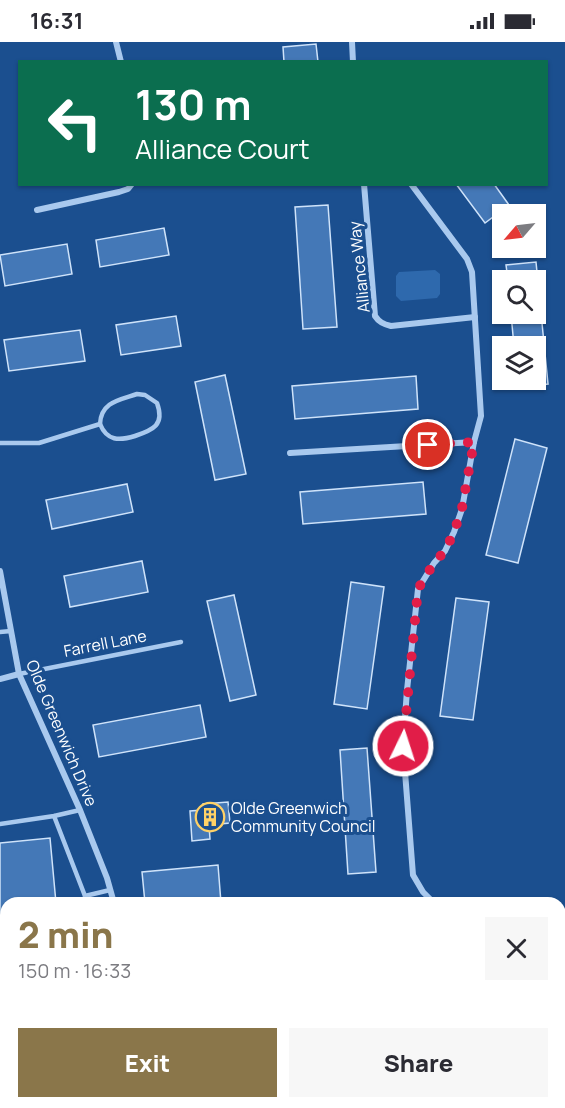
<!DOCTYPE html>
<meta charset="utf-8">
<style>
:root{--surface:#fff;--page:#f7f7f7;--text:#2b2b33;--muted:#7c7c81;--accent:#8a764a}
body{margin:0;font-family:Manrope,sans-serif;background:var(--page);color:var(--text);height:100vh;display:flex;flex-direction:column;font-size:22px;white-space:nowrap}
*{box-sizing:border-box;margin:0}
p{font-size:20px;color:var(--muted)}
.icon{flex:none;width:33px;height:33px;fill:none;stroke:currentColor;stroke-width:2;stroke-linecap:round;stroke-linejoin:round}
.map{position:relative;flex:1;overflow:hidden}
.side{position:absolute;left:0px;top:855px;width:566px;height:212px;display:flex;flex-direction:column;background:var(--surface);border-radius:18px 18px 0 0;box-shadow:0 2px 4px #0004}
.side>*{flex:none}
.banner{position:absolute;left:18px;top:18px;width:530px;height:126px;border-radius:0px;box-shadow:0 2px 4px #0004;background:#0b6e4f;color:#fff;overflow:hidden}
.needle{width:39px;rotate:242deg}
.fabs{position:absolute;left:492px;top:162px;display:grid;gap:12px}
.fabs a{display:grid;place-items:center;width:54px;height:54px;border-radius:0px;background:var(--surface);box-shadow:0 2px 4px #0004;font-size:30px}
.pin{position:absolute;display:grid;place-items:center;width:51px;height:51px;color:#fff;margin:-26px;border:3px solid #fff;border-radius:50%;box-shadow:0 2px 6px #0007}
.me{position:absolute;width:66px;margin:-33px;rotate:4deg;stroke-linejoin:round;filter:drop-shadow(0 0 4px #0008)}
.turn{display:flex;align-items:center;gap:21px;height:126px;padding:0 18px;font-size:27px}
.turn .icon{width:78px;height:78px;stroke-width:2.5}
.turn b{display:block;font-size:42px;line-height:51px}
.round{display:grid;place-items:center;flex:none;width:63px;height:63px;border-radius:0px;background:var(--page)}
.head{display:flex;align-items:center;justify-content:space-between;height:102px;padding:0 18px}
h1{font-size:36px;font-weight:800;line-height:45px;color:var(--accent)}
.cta{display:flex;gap:12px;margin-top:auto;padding:12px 18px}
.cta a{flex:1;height:69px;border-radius:0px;background:var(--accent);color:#fff;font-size:24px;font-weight:800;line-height:69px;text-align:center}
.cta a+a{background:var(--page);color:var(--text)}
.status{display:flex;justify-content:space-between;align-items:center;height:42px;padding:0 30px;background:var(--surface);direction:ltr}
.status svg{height:16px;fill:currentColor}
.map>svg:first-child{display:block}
.green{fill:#2e69ad}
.building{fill:#4478b7;stroke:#cfe3fa;stroke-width:1.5}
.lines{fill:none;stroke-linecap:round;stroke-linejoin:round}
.service{stroke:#a9c9ee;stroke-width:4.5}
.minor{stroke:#a9c9ee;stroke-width:6}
.route{stroke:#e11d48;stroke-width:10;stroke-dasharray:0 18}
.labels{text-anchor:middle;stroke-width:6;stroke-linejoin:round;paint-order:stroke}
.street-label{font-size:16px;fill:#fff;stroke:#1b4f8f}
.poi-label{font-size:16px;fill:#fff;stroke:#1b4f8f;text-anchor:start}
</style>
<div class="status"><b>16:31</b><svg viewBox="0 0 49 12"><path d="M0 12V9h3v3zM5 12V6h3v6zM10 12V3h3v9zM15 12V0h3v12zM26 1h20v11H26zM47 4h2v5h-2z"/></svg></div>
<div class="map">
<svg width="565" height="1066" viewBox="0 0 565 1066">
<rect width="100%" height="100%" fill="#1b4f8f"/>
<polygon class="green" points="435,228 440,232 440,252 437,256 401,259 396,254 396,234 399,230"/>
<g class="building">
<polygon points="316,2 318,20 284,20 283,5"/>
<polygon points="456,142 494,142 509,163 485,181"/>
<polygon points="328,163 337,285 303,287 295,165"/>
<polygon points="164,186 169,213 100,225 96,198"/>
<polygon points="67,202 72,232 5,244 0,213"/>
<polygon points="536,220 548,342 519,345 518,338 536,338 536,304 514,304 511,272 536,272 536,238 508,238 506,223"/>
<polygon points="176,274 181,304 121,313 116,283"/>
<polygon points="80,288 85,319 9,329 4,298"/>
<polygon points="225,333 246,432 215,438 195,340"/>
<polygon points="416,334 418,367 295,377 292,344"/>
<polygon points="515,397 547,406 518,521 486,513"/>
<polygon points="423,440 426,472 303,482 300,450"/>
<polygon points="127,442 133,470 52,487 46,458"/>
<polygon points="142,519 148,550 70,565 64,534"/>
<polygon points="351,540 384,545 367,667 334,662"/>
<polygon points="234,553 256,653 230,659 207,559"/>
<polygon points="456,556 489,560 473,678 440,674"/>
<polygon points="200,663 206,695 99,715 93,683"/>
<polygon points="367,706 376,830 348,832 340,708"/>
<polygon points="228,760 230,781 209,783 210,797 192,799 190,769 203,768 203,762"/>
<polygon points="50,796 56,861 6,861 6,920 0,921 0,801"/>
<polygon points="218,823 221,861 145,861 142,830"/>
<polygon points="199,1060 292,1060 293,1066 199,1066"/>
</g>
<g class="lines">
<g class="service">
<path d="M137 352 145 353 157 361C165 383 153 388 135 394 119 399 107 399 100 382 101 360 119 358 137 352Z"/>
<polyline points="0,401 39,401 100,382"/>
<polyline points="0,590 11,589"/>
<polyline points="19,632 181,600"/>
<polyline points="54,774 85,854 85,861"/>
<polyline points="0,782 54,774 80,768"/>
<polyline points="85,854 110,848"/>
<polyline points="0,952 6,951"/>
<polyline points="106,1060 106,1066"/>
<polyline points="167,1066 167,1060"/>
</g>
<g class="minor">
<polyline points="116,0 121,20"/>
<polyline points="352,0 353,20"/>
<path d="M364 142 375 274C379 280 383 282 391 284L475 275"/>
<polyline points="411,142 467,217 472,230 481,374 474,400 462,467 454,490 445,509 434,521 418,547 407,648 403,704 413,833 423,850 434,861"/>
<polyline points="37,168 119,150 128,147 132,142"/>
<polyline points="290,411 474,400"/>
<polyline points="0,529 19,632 80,768 107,836 114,861"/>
<polyline points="0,637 19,632"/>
<polyline points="560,908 565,908"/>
<polyline points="560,1031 565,1034"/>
<polyline points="138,1060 139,1066"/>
</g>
</g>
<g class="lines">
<polyline class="route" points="403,704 418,547 434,521 445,509 454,490 462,466 474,400 428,403"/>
</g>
<defs>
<g id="building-ring" transform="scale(1.5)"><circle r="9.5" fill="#1b4f8f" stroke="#ffd166" stroke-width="1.5"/><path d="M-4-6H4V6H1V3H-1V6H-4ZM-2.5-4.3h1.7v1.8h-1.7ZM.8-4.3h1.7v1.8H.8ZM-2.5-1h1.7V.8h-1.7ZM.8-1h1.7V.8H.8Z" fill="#ffd166"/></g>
</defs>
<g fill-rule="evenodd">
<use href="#building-ring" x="210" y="775"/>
</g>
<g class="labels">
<g class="street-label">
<text transform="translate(359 225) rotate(-96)" y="6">Alliance Way</text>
<text transform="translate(105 601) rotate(-11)" y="6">Farrell Lane</text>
<text transform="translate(62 691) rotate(67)" y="6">Olde Greenwich Drive</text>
</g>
<g class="poi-label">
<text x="231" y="772">Olde Greenwich<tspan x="231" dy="18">Community Council</tspan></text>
</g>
</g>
</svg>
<div class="fabs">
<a><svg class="needle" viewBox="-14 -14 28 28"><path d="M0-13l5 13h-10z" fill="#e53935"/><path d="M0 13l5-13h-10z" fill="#7c7c81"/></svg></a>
<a><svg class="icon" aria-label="search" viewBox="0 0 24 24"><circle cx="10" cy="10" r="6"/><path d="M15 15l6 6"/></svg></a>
<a><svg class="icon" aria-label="layers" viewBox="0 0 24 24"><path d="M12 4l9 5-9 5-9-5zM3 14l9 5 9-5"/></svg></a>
</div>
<div class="pin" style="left:428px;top:403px;background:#d93025"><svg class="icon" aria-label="arrive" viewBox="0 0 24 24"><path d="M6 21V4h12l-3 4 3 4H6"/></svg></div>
<svg class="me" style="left:403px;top:704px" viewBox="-20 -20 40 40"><circle r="17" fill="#e11d48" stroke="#fff" stroke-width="3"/><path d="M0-11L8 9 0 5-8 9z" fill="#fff"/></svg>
<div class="banner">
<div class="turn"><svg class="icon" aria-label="left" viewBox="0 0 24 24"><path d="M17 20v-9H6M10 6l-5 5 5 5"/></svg><div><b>130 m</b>Alliance Court</div></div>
</div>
<section class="side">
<div class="head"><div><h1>2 min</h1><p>150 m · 16:33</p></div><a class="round"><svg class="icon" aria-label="close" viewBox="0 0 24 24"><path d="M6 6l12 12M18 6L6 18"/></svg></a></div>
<div class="cta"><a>Exit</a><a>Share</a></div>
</section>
</div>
